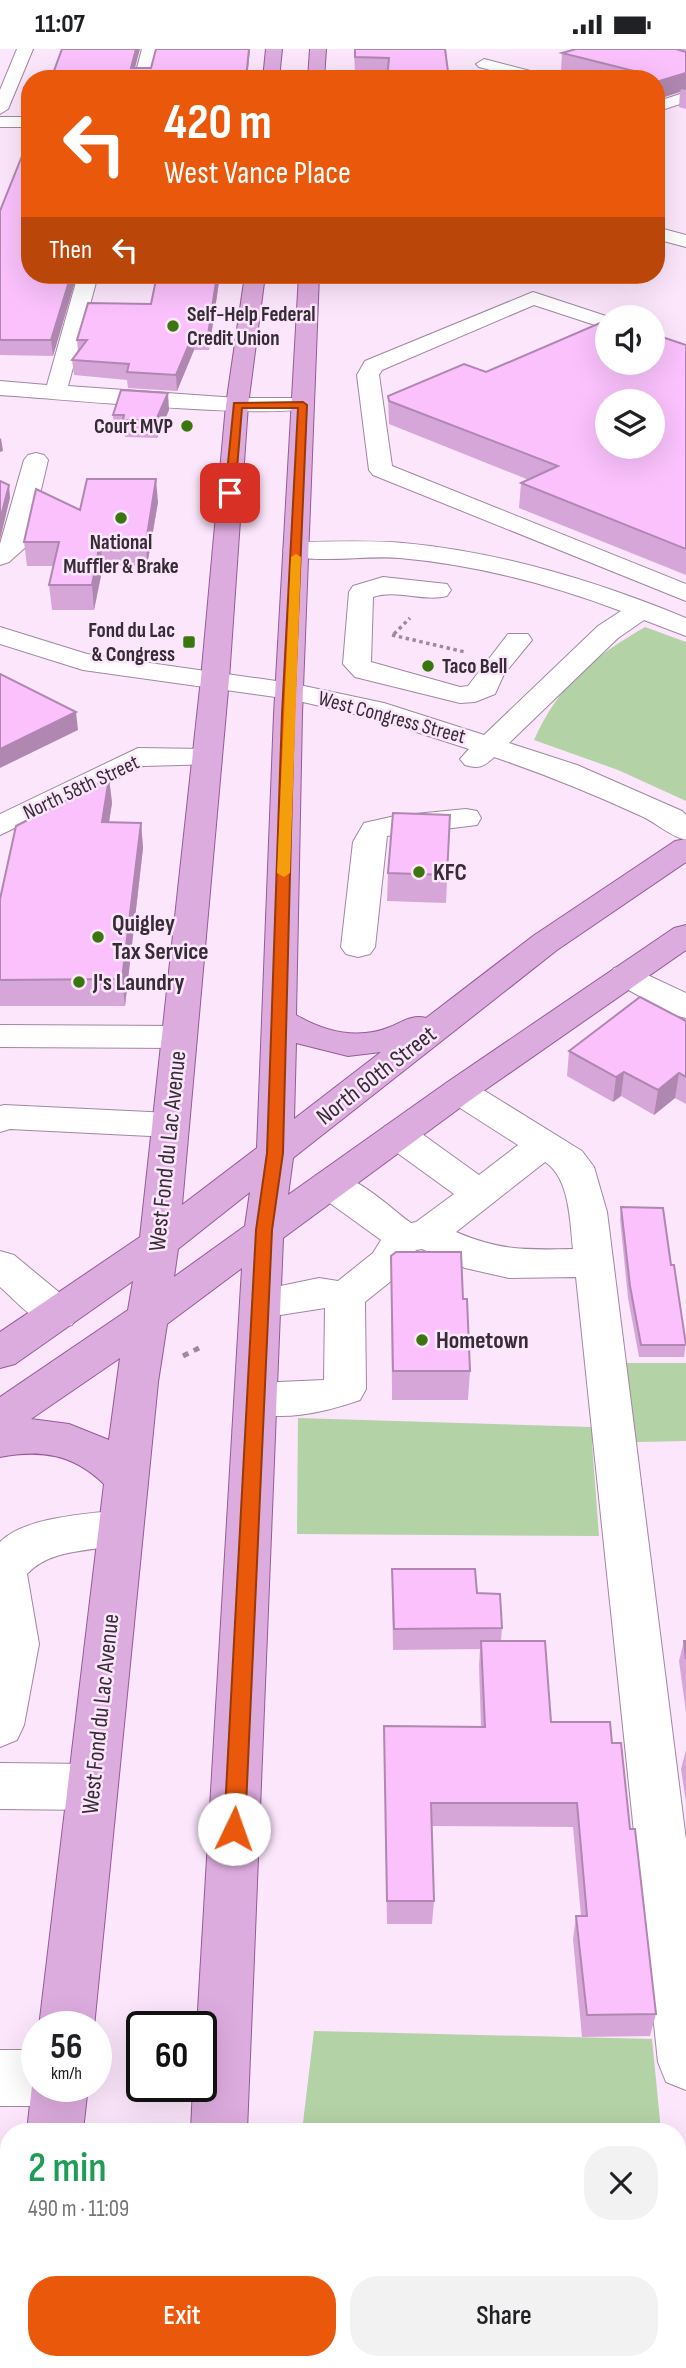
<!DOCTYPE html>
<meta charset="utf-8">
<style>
:root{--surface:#fff;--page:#f2f2f2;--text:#202124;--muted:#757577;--accent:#ea580c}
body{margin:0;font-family:"Sofia Sans Condensed",sans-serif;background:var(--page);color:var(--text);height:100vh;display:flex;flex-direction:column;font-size:26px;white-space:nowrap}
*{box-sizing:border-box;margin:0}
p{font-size:23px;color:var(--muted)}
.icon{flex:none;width:38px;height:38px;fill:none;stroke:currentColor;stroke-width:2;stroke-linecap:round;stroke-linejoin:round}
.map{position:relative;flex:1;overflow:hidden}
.panel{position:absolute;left:0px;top:2074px;width:686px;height:247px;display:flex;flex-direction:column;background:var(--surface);border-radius:28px 28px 0 0;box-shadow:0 7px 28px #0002}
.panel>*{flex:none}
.hud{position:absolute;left:21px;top:21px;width:644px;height:214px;border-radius:28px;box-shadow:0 7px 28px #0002;background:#ea580c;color:#fff;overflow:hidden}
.controls{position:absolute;left:595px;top:256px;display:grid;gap:14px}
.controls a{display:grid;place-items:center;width:70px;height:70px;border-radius:50%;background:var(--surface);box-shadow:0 7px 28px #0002;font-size:35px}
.speed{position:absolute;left:21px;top:1962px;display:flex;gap:14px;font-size:35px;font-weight:700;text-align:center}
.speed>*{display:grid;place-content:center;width:91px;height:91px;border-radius:50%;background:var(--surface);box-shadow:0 7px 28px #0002;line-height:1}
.speed small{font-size:18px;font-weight:400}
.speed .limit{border:4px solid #111;border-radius:10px;background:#fff;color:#111}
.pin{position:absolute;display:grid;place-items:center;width:60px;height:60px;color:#fff;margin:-30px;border-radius:14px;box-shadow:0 4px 10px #0006}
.me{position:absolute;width:77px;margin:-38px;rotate:3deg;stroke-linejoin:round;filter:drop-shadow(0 0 5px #0008)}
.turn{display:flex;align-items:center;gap:24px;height:147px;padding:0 28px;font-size:32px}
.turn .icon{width:91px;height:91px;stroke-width:2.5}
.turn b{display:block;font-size:49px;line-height:60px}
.then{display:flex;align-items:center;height:66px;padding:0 28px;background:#0003;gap:14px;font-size:26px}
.round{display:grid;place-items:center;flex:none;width:74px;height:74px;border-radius:28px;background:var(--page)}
.overview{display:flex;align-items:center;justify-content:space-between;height:119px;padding:0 28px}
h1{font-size:42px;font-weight:600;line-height:52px;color:#1e9e55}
.primary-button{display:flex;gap:14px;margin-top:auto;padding:14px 28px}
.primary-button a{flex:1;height:80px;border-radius:28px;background:var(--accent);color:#fff;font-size:28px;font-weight:600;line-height:80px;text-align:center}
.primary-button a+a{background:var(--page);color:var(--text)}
.status{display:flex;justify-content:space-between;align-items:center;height:49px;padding:0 35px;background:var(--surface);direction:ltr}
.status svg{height:19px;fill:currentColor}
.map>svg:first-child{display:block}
.green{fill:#b3d2a5}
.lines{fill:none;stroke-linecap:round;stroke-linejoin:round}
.minor-casing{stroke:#a087a0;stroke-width:2}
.major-casing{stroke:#945b96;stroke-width:2}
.path-far1{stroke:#9a8a9a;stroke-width:3.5;stroke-dasharray:3.5 3.5;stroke-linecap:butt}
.path{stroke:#9a8a9a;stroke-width:5;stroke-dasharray:6 6;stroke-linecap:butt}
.minor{fill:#fff;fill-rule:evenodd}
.major{fill:#ddacdf;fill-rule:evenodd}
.wall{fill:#d7a6d9}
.shaded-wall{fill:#af87b0}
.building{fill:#fac1fc;stroke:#af87b0;stroke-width:2;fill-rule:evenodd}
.route{fill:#ea580c;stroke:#983908;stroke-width:2}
.slow{fill:#f59e0b}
.poi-dot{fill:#39760d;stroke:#fce6fc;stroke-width:2.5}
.labels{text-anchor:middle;stroke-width:5;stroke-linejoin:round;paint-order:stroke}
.far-poi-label{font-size:21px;font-weight:bold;fill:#362c36;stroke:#fce6fc;text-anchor:start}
.far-street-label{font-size:21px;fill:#362c36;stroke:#fce6fc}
.poi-label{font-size:24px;font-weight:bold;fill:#362c36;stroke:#fce6fc;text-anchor:start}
.street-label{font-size:24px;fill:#362c36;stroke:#fce6fc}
</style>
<div class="status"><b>11:07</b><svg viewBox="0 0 49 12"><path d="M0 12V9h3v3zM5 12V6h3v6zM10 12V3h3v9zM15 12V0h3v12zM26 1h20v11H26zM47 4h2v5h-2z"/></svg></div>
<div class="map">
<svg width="686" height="2319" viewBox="0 0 686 2319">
<rect width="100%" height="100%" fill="#fce6fc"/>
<g class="green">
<path d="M645 578 686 593V752L618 721 534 691C560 634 592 609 645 578Z"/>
<polygon points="620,1314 686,1314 686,1392 592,1394 599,1487 297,1485 298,1369 627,1379"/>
<polygon points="314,1982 652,1990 661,2082 302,2082"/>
<polygon points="677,2242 685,2319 275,2319 276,2312 677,2312"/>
</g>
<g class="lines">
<g class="minor-casing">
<g id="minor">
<polygon points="17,0 33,0 8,60 0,65 0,41"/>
<polygon points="142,0 158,0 150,30 134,30"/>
<polygon points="484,10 550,27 552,30 524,30 479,18 476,15"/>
<polygon points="686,43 686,53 656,63 656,53"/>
<rect x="0" y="68" width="30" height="10"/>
<polygon points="656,178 686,186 686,198 656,190"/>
<path d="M78 226H98L68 337 237 349H303L314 356C302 374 38 348 0 346V332L47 336Z"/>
<path d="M457 226H493C485 235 465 235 457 226Z"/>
<polygon points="533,243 609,268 607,280 534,256 382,321 379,326 392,417 686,535 686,552 373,426 369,421 357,326 365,312"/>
<polygon points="36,404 44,406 48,411 28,496 9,513 0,516 0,495 24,411 28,406"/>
<path d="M296 493C332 493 367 491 403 494 501 503 596 532 686 569V587L644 571 618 589 509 694 577 716 682 762 686 766V791C669 787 656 773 639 766 591 744 544 725 494 708 484 718 478 720 465 716L460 710 469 700 376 670 290 650 83 621 0 595V578L87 605 290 634 384 654 484 686 598 577 621 562C550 535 476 516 400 509 364 506 322 515 287 506L283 501 287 496Z"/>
<path d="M383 528 447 535 451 541 447 547C423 553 397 540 373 548L371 613 460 638 468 637 508 585H528L532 591 504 625 495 645 475 653 460 654 355 628 343 615 349 543 353 537Z"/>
<polygon points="138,699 206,700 216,703 221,709 216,715 143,717 0,786 0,765"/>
<polygon points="466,760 477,762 481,769 477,776 387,787 375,898 370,905 358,908 346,905 341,898 353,793 364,774 395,767"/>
<polygon points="626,916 686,944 686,969 674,966 614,933 609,926 614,919"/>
<polygon points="0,976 179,977 191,980 197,988 191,996 179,999 0,998"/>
<path d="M459 1030 472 1034 582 1102 594 1118 607 1163 686 1791V2041L666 2033 658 2013 576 1228 509 1229 465 1219 422 1200 416 1201 401 1224 365 1253 366 1340 360 1351C322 1364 280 1374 241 1361L235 1350 241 1339 256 1334 324 1331 325 1259 261 1269 247 1264 241 1254 247 1244 319 1229 338 1232 373 1204 381 1191 316 1144 310 1135 316 1126C348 1116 385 1155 411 1174L416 1173 454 1145 385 1095 379 1086 385 1077 398 1074 411 1077 479 1126 518 1096 446 1050 441 1042 446 1034ZM545 1113C570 1129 570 1173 573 1200 525 1201 501 1202 456 1183Z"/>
<polygon points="4,1056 170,1064 183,1067 188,1076 183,1085 170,1088 10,1080 0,1083 0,1057"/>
<path d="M0 1202 14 1206 72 1254 78 1265 72 1276C42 1285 22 1257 0 1238Z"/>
<path d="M120 1461 136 1466 142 1479 136 1492C99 1504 54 1496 27 1525L39 1595 24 1676 17 1691 0 1698V1493C24 1468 87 1465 120 1461Z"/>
<polygon points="0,1714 92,1715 110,1722 117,1738 110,1754 92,1761 0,1760"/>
<polygon points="0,2001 37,2001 37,2037 62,2037 57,2049 37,2057 0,2057"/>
</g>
</g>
<g class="major-casing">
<g id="major">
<polygon points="266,0 282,0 279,30 263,30"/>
<polygon points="310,0 326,0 324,30 308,30"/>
<path d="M245 226H265L248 356 229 630 182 1156 257 1099 274 665 299 226H319L302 665 296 966C325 983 358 991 390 978 402 973 413 965 426 969L533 887 675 792 686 790V813L557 901 293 1109 288 1146 446 1034 674 879 686 876V901L472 1050 283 1189 247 2082H191L193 2037H201V1978H197L242 1219 167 1275 158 1333 94 1978H39L104 1435C73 1405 41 1400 0 1408V1348L128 1261 133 1232 15 1315 0 1319V1283L140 1188 201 630 226 356ZM296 994 348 1007 381 1003 294 1070ZM250 1143 245 1177 174 1228 178 1200ZM120 1309 109 1391 69 1375 31 1370Z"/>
<polygon points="37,2025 37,2037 88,2037 83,2082 27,2082 32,2037"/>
<polygon points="9,2290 9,2312 61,2312 60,2319 0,2319 0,2310"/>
<rect x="176" y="2312" width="62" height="7"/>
</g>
</g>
<g class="path-far1">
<polyline points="394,585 410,569"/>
<polyline points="392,586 465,603"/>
</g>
<polyline class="path" points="183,1307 199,1299"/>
<use href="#minor" class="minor"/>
<use href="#major" class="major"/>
</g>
<g class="wall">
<polygon points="354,0 445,0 387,26 355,25"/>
<polygon points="576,0 686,0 686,60 679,58 680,43 656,30 592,30 561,22 562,4"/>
<polygon points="0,162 30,226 77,226 53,307 0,306"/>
<polygon points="157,226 220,226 209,301 194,301 177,342 128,339 127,331 74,326 72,311 78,302 77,291 151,255"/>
<polygon points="686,296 686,526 519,459 521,434 529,431 389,375 388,347 486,323"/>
<polygon points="169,361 157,389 125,388 124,383 114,383 113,366"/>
<polygon points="158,453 147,517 103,517 94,561 52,561 49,536 53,517 27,517 24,493 80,461"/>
<polygon points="109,729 112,754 109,773 141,774 143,799 125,957 0,957 0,850"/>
<polygon points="450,766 446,854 387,852 388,824"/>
<polygon points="686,972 686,1055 675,1049 654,1066 621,1047 613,1053 567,1027 569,1002"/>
<polygon points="621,1158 671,1216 686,1293 684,1308 639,1308 628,1249 620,1170"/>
<polygon points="391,1207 463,1250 470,1322 468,1351 392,1351"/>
<polygon points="392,1520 477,1544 502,1579 501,1592 551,1673 612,1694 630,1780 656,1965 650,1987 582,1988 573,1890 576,1867 581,1867 573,1778 432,1777 434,1852 432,1875 387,1875 384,1701 384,1677 481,1678 479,1617 480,1600 393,1601 392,1541"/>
<polygon points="684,1592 686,1610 686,1663 679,1612"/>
<polygon points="686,1701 686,1753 681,1720"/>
</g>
<g class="shaded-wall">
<polygon points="136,0 140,0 132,30 131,19"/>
<polygon points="249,0 250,0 247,30 246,30"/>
<polygon points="686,24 686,41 681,40 680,43 656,51 656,33"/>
<polygon points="71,226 77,226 53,307 51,291"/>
<polygon points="217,226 220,226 209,301 208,286"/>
<polygon points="193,286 194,301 177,342 176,326"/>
<polygon points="168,344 169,361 157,389 156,371"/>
<polygon points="1,389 3,402 0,403 0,390"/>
<polygon points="156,430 158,453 147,517 146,493"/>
<polygon points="9,436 10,449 0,491 0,471"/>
<polygon points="100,493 103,517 94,561 92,536"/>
<polygon points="76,663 78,681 0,719 0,700"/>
<polygon points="109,729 112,754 105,799 102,773"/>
<polygon points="141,774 143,799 125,957 122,930"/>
<polygon points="624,1023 621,1047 613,1053 616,1028"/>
<polygon points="679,1024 675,1049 654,1066 658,1041"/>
</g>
<g class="building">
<polygon points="62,0 136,0 131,19 151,19 156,0 249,0 246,30 51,30"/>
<polygon points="355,0 445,0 449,30 387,30 389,9 355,8"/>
<polygon points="576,0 676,0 686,3 686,24 656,33 656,30 640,30 628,27 638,23 562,4"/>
<polygon points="30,87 30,226 71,226 51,291 0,291 0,162"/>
<polygon points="157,226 217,226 208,286 193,286 176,326 127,323 129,315 72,311 87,291 77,291 88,254 151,255"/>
<path d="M607 271V313H653V285L686 296V500L521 434 558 417 389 352 388 347 464 315 486 323ZM607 352H653V397H607Z"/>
<polygon points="121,341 168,344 156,371 123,371 124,366 113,366"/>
<polygon points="87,430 156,430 146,493 100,493 92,536 49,536 59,493 24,493 36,440 80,461"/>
<polygon points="0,432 9,436 0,471"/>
<polygon points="0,625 76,663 0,700"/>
<polygon points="109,729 102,773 141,774 122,930 0,931 0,850 16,777"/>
<polygon points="393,764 450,766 447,826 388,824"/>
<polygon points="640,948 686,972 686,1028 679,1024 658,1041 624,1023 616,1028 569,1002"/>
<polygon points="621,1158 663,1159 671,1216 674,1216 686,1296 641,1296 630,1237"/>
<polygon points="396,1203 461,1203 463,1250 467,1250 470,1322 393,1322 391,1207"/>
<polygon points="392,1520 475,1520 477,1544 500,1545 502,1579 394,1580"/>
<polygon points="481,1592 545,1592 551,1673 610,1673 612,1694 621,1694 630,1780 635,1780 656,1965 587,1966 576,1867 587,1867 577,1754 431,1754 434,1852 387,1852 384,1677 485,1678"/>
<polygon points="684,1592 686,1592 686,1610"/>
</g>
<polygon class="route" points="303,353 307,356 294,665 283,1104 272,1181 245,1780 242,1787 234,1790 227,1787 224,1780 256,1181 267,1104 282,665 298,359 242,359 235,444 230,447 225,444 234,354"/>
<polygon class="slow" points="296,505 301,508 290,824 284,828 277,824 291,508"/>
<g class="poi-dot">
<circle cx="173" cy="277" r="7"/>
<circle cx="187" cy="377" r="7"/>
<circle cx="121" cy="469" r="7"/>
<rect x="182" y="586" width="14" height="14" rx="3.5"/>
<circle cx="428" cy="617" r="7"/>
<circle cx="419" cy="823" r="7"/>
<circle cx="98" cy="888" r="7"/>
<circle cx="79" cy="933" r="7"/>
<circle cx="422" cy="1291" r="7"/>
</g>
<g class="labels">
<g class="far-poi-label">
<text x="187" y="272">Self-Help Federal<tspan x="187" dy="24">Credit Union</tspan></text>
<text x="173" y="384" text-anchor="end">Court MVP</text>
<text x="121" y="500" text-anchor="middle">National<tspan x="121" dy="24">Muffler &amp; Brake</tspan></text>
<text x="175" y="588" text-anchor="end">Fond du Lac<tspan x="175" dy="24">&amp; Congress</tspan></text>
<text x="442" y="624">Taco Bell</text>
</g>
<g class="far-street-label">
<text transform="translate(392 668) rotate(15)" y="7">West Congress Street</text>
<text transform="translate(81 738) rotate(-25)" y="7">North 58th Street</text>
</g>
<g class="poi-label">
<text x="433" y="831">KFC</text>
<text x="112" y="882">Quigley<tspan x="112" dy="28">Tax Service</tspan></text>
<text x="93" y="941">J's Laundry</text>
<text x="436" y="1299">Hometown</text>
</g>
<g class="street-label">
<text transform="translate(376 1026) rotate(-38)" y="8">North 60th Street</text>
<text transform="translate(167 1102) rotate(-84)" y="8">West Fond du Lac Avenue</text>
<text transform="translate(100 1665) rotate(-84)" y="8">West Fond du Lac Avenue</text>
</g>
</g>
</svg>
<div class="controls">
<a><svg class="icon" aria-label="sound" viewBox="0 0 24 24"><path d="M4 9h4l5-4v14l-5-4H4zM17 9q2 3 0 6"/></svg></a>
<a><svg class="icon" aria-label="layers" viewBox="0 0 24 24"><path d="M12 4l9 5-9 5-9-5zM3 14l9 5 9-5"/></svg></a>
</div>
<div class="speed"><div>56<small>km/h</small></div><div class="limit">60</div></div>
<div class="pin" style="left:230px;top:444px;background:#d93025"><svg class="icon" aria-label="arrive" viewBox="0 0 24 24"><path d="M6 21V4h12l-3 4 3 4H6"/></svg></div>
<svg class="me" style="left:234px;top:1780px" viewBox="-20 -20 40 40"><circle r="19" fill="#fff"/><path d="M0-13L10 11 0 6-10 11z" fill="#ea580c"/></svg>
<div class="hud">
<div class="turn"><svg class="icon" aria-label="left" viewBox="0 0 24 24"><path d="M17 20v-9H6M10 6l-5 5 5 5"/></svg><div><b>420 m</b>West Vance Place</div></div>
<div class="then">Then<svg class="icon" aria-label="left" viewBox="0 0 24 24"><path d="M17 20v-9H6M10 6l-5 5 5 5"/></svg></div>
</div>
<section class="panel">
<div class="overview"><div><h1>2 min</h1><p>490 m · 11:09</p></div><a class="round"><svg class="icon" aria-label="close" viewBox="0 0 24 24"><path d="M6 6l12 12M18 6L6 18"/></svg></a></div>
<div class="primary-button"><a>Exit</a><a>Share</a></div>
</section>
</div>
